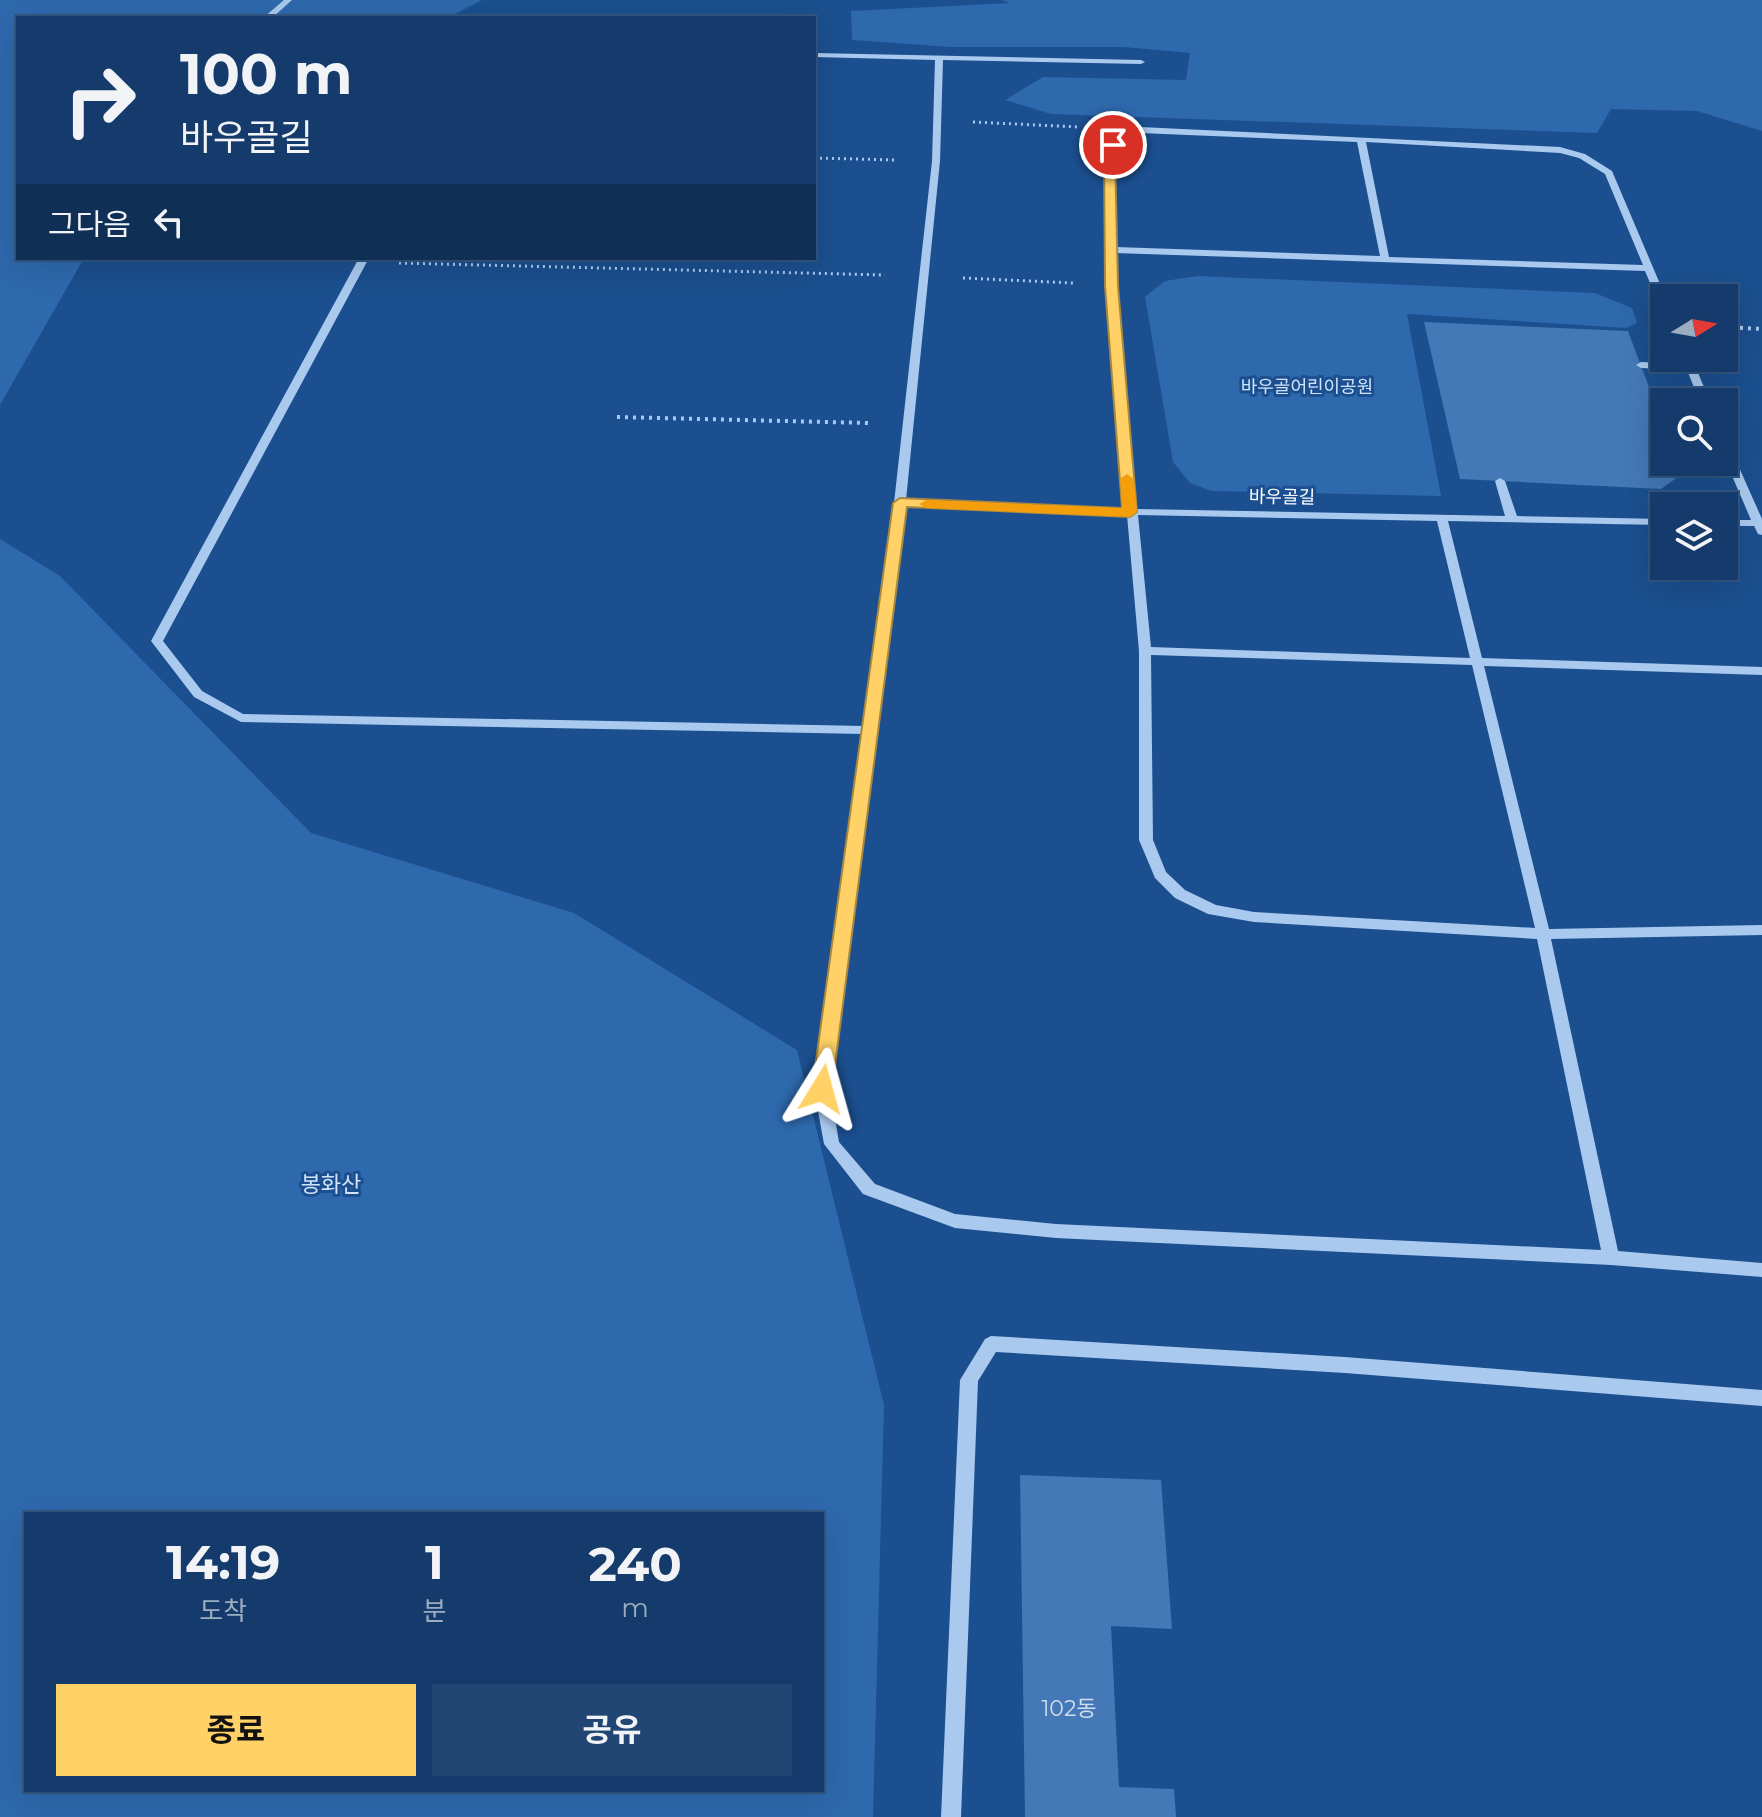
<!DOCTYPE html>
<html lang="ko">
<meta charset="utf-8">
<style>
:root{--surface:#143b6b;--page:#214673;--text:#f1f3f6;--muted:#9dadc1;--line:#33557e;--accent:#ffd166}
body{margin:0;font-family:Montserrat,"Noto Sans KR",sans-serif;background:var(--page);color:var(--text);height:100vh;display:flex;flex-direction:column;font-size:30px;white-space:nowrap}
*{box-sizing:border-box;margin:0}
p{font-size:26px;color:var(--muted)}
.icon{flex:none;width:44px;height:44px;fill:none;stroke:currentColor;stroke-width:2;stroke-linecap:round;stroke-linejoin:round}
.map{position:relative;flex:1;overflow:hidden}
.panel{position:absolute;left:24px;top:1512px;width:800px;height:280px;display:flex;flex-direction:column;background:var(--surface);border-radius:0px;box-shadow:0 8px 32px #0002,0 0 0 2px var(--line)}
.panel>*{flex:none}
.guide{position:absolute;left:16px;top:16px;width:800px;height:244px;border-radius:0px;box-shadow:0 8px 32px #0002,0 0 0 2px var(--line);background:#143b6b;color:var(--text);overflow:hidden}
.needle{width:52px;rotate:79deg}
.buttons{position:absolute;left:1650px;top:284px;display:grid;gap:16px}
.buttons a{display:grid;place-items:center;width:88px;height:88px;border-radius:0px;background:var(--surface);box-shadow:0 8px 32px #0002,0 0 0 2px var(--line);font-size:40px}
.pin{position:absolute;display:grid;place-items:center;width:68px;height:68px;color:#fff;margin:-34px;border:4px solid #fff;border-radius:50%;box-shadow:0 2px 8px #0007}
.me{position:absolute;width:88px;margin:-44px;rotate:8deg;stroke-linejoin:round;filter:drop-shadow(0 0 6px #0008)}
.turn{display:flex;align-items:center;gap:28px;height:168px;padding:0 32px;font-size:36px}
.turn .icon{width:104px;height:104px;stroke-width:2.5}
.turn b{display:block;font-size:56px;line-height:68px}
.then{display:flex;align-items:center;height:76px;padding:0 32px;background:#0003;gap:16px;font-size:30px}
.eta{display:flex;justify-content:space-evenly;align-items:center;height:136px;text-align:center}
.eta b{font-size:48px;font-weight:700;line-height:56px}
.cta{display:flex;gap:16px;margin-top:auto;padding:16px 32px}
.cta a{flex:1;height:92px;border-radius:0px;background:var(--accent);color:#111;font-size:32px;font-weight:700;line-height:92px;text-align:center}
.cta a+a{background:var(--page);color:var(--text)}
.map>svg:first-child{display:block}
.green{fill:#2e69ad;fill-rule:evenodd}
.building{fill:#4478b7}
.lines{fill:none;stroke-linecap:round;stroke-linejoin:round}
.path-far1{stroke:#a9c9ee;stroke-width:3;stroke-dasharray:2 4;stroke-linecap:butt}
.path{stroke:#a9c9ee;stroke-width:4;stroke-dasharray:3 5;stroke-linecap:butt}
.minor{fill:#a9c9ee;fill-rule:evenodd}
.route{fill:#ffd166;stroke:#a68842;stroke-width:2}
.slow{fill:#f59e0b}
.labels{text-anchor:middle;stroke-width:6;stroke-linejoin:round;paint-order:stroke}
.far-park-label{font-size:18px;fill:#cfe3fa;stroke:#1b4f8f}
.far-street-label{font-size:18px;fill:#fff;stroke:#1b4f8f}
.park-label{font-size:22px;fill:#cfe3fa;stroke:#1b4f8f}
.near-number-label{font-size:22px;fill:#d0dded}
</style>
<div class="map">
<svg width="1762" height="1817" viewBox="0 0 1762 1817">
<rect width="100%" height="100%" fill="#1b4f8f"/>
<g class="green">
<polygon points="0,0 482,0 447,18 18,18 18,258 84,258 0,405"/>
<polygon points="1002,0 1762,0 1762,131 1697,111 1611,109 1597,133 1051,114 1005,100 1043,77 1186,80 1190,53 1124,47 950,47 852,40 851,11 1010,3"/>
<polygon points="1198,276 1595,293 1632,308 1637,323 1626,328 1407,314 1441,496 1211,491 1190,483 1173,462 1145,297 1165,281"/>
<path d="M0 539 60 576 311 833 574 913 797 1050 884 1405 873 1817H0ZM26 1514H822V1790H26Z"/>
</g>
<g class="building">
<polygon points="1424,322 1628,331 1664,427 1664,462 1677,462 1682,474 1661,489 1460,479"/>
<polygon points="1020,1475 1161,1480 1172,1629 1111,1626 1119,1787 1174,1789 1176,1817 1025,1817"/>
</g>
<g class="lines">
<g class="path-far1">
<polyline points="973,122 1079,127"/>
<polyline points="814,158 897,160"/>
<polyline points="399,263 885,275"/>
<polyline points="963,278 1073,283"/>
</g>
<g class="path">
<polyline points="1724,327 1762,329"/>
<polyline points="617,417 868,423"/>
</g>
<g class="minor">
<polygon points="284,0 292,0 272,18 263,18"/>
<path d="M814 53 1141 60 1145 62 1141 64 943 60 940 161 906 500 1126 509 1106 286V153C1113 137 1124 132 1140 127L1560 147 1585 154 1612 171 1666 298H1664V307L1659 304 1645 271 1115 253 1116 286 1137 509 1505 516 1495 481 1500 478 1505 481 1517 516 1664 519V525L1448 521 1482 658 1762 667V675L1484 666 1549 929 1762 925V935L1551 939 1618 1251 1762 1263V1277L1611 1265 1056 1238 955 1228 863 1194 824 1144 814 1089 863 734 241 722 194 697 151 641 359 258H369L163 641 202 691 243 714 864 726 894 503 932 161 935 60 814 57ZM1140 133 1357 142 1380 256 1115 247 1114 153 1125 139ZM1366 142 1560 153 1579 158 1605 174 1643 265 1389 257ZM905 507 1127 515 1139 651V840L1155 878 1175 898 1208 914 1254 922 1537 939 1601 1250 1056 1224 955 1214 875 1184 839 1142 830 1089 876 733 878 730 877 727ZM1138 515 1437 521 1470 658 1151 647ZM1151 655 1472 665 1535 928 1254 912 1216 905 1185 890 1166 872 1153 840Z"/>
<polygon points="1682,358 1692,358 1710,402 1700,402 1687,370 1641,368 1636,365 1641,362 1684,364"/>
<polygon points="1724,442 1729,445 1762,519 1762,535 1758,534 1754,526 1724,526 1724,520 1751,520 1724,457"/>
<polygon points="991,1336 1345,1357 1762,1390 1762,1406 1345,1373 996,1352 978,1381 961,1817 941,1817 960,1380 985,1339"/>
</g>
</g>
<polygon class="route" points="1113,142 1118,145 1115,153 1118,286 1137,512 1130,517 907,507 832,1089 829,1094 815,1094 812,1089 893,503 900,498 1122,508 1105,286 1104,153 1109,143"/>
<polygon class="slow" points="1127,474 1134,479 1137,512 1130,517 926,508 919,504 926,500 1122,508 1120,479"/>
<g class="labels">
<g class="far-park-label">
<text x="1307" y="393">바우골어린이공원</text>
</g>
<g class="far-street-label">
<text transform="translate(1282 497) rotate(1)" y="6">바우골길</text>
</g>
<g class="park-label">
<text x="331" y="1192">봉화산</text>
</g>
<g class="near-number-label">
<text x="1069" y="1716">102동</text>
</g>
</g>
</svg>
<div class="buttons">
<a><svg class="needle" viewBox="-14 -14 28 28"><path d="M0-13l5 13h-10z" fill="#e53935"/><path d="M0 13l5-13h-10z" fill="#9dadc1"/></svg></a>
<a><svg class="icon" aria-label="search" viewBox="0 0 24 24"><circle cx="10" cy="10" r="6"/><path d="M15 15l6 6"/></svg></a>
<a><svg class="icon" aria-label="layers" viewBox="0 0 24 24"><path d="M12 4l9 5-9 5-9-5zM3 14l9 5 9-5"/></svg></a>
</div>
<div class="pin" style="left:1113px;top:145px;background:#d93025"><svg class="icon" aria-label="arrive" viewBox="0 0 24 24"><path d="M6 21V4h12l-3 4 3 4H6"/></svg></div>
<svg class="me" style="left:822px;top:1089px" viewBox="-20 -20 40 40"><path d="M0-17L14 15 0 8-14 15z" fill="#ffd166" stroke="#fff" stroke-width="4"/></svg>
<div class="guide">
<div class="turn"><svg class="icon" aria-label="right" viewBox="0 0 24 24"><path d="M7 20v-9h11M14 6l5 5-5 5"/></svg><div><b>100 m</b>바우골길</div></div>
<div class="then">그다음<svg class="icon" aria-label="left" viewBox="0 0 24 24"><path d="M17 20v-9H6M10 6l-5 5 5 5"/></svg></div>
</div>
<section class="panel">
<div class="eta">
<div><b>14:19</b><p>도착</p></div>
<div><b>1</b><p>분</p></div>
<div><b>240</b><p>m</p></div>
</div>
<div class="cta"><a>종료</a><a>공유</a></div>
</section>
</div>
